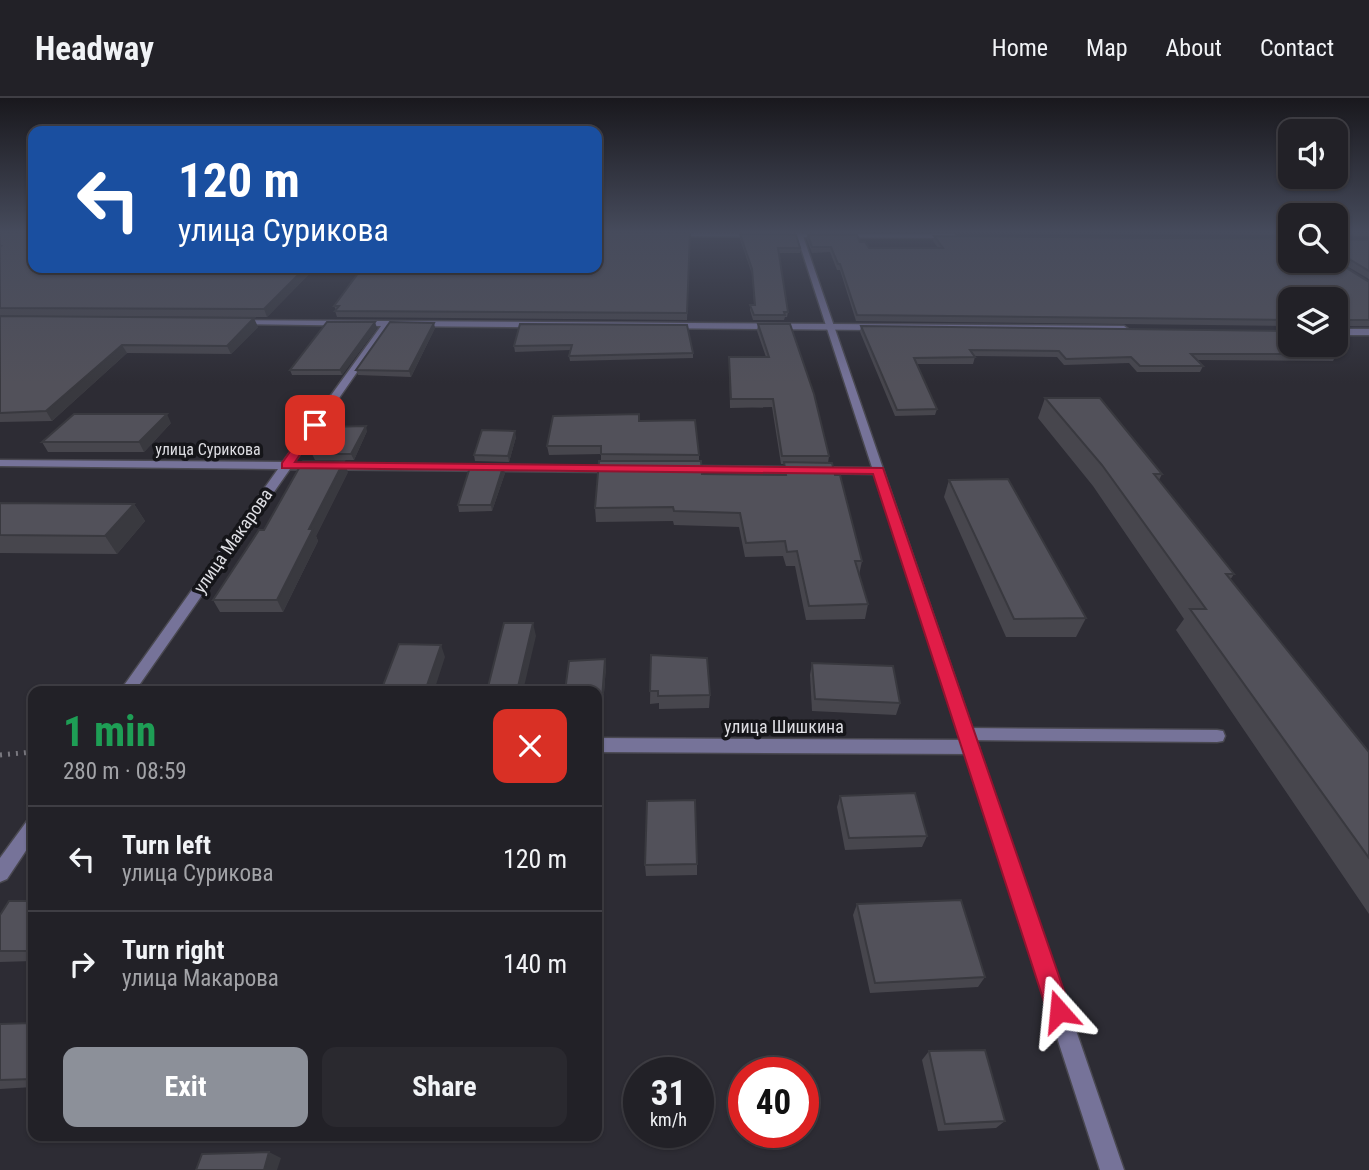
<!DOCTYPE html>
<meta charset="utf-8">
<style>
:root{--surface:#222127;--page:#2a292f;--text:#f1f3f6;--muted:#a2a3a7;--line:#3f3e44;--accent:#8c9099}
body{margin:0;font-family:"Roboto Condensed",sans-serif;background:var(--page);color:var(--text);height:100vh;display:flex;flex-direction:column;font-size:26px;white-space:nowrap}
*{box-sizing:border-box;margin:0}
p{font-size:23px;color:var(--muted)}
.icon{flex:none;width:38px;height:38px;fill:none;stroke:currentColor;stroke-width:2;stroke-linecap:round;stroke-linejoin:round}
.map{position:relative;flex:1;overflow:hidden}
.details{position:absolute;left:28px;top:588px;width:574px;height:455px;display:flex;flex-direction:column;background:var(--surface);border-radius:14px;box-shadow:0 2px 5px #0004,0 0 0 2px var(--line)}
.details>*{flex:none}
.banner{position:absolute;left:28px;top:28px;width:574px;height:147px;border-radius:14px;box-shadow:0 2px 5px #0004,0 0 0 2px var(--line);background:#1a4fa0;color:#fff;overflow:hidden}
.tools{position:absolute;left:1278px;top:21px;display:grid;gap:14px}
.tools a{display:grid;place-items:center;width:70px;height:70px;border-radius:14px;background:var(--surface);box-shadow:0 2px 5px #0004,0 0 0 2px var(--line);font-size:35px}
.speed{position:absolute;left:623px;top:959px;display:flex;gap:14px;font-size:35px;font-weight:700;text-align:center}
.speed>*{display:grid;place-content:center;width:91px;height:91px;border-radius:50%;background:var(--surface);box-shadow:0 2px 5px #0004,0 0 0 2px var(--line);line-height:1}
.speed small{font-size:18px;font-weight:400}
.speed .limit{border:10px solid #d22;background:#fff;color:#111}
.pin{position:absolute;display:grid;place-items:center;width:60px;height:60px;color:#fff;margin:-30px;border-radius:14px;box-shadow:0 4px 10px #0006}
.me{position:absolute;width:77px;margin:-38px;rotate:342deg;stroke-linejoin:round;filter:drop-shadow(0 0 5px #0008)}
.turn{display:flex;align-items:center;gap:24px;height:147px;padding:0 35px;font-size:32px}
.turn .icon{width:91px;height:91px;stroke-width:2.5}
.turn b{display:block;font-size:49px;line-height:60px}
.round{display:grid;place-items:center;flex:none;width:74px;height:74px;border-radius:14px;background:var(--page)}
.overview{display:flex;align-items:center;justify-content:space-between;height:119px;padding:0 35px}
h1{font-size:42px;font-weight:700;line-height:52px;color:#1e9e55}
.cta{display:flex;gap:14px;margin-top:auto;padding:14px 35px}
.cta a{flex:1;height:80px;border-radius:14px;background:var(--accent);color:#fff;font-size:28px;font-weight:700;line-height:80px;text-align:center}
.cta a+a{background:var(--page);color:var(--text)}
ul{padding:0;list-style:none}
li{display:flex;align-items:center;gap:21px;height:105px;padding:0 35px;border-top:2px solid var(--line)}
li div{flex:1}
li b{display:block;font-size:26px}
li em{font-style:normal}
header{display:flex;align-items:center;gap:42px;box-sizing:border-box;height:98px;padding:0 35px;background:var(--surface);border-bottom:2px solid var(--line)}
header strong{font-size:33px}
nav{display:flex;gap:38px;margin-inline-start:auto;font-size:24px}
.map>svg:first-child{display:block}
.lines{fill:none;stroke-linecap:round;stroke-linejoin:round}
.service-casing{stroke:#494850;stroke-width:3}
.minor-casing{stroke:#494850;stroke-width:3}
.tertiary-casing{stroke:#494850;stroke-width:3}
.path{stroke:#79787f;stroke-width:5;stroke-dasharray:2 6;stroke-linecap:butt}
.service{fill:#767399;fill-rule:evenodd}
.minor{fill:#767399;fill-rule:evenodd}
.tertiary{fill:#767399;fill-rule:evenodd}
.wall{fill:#47464d}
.shaded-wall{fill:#39393f}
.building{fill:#52515a;stroke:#39393f;stroke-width:2}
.route{fill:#e11d48;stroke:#92132f;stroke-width:2}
.labels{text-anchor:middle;stroke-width:7;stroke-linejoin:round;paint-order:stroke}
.far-street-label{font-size:16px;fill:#dedee3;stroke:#151519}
.street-label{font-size:18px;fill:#dedee3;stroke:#151519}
</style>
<header>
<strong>Headway</strong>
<nav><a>Home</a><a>Map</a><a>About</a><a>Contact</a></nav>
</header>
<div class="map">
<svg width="1369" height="1072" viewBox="0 0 1369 1072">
<rect width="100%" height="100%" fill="#2d2c34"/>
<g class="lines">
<g class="service-casing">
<polygon id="service" points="966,630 1217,632 1223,633 1225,638 1223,643 1217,644 966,642 960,640 958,636 960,632"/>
</g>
<g class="minor-casing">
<g id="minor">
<polygon points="669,135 953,136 956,138 953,140 672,138"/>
<polygon points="235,222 1124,228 1128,231 1124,234 389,228 294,365 614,368 619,371 614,374 290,371 135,593 120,593 278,371 0,368 0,362 283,364 381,228 238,226 234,224"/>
<rect x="1335" y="231" width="34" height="6"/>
<polygon points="684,368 878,370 883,373 878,376 680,373 679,371"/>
<polygon points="597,640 971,642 977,644 979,649 977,654 971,656 597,654"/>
<polygon points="33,720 33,742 7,781 0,784 0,760 27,723"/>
</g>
</g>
<g class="tertiary-casing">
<polygon id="tertiary" points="796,135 802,135 1124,1072 1100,1072"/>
</g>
<polyline class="path" points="0,657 33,654"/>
<use href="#service" class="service"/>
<use href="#minor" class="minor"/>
<use href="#tertiary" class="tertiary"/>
</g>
<g class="wall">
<polygon points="0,135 315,170 267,219 0,218"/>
<polygon points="690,135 687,222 337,219 335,213 336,212 334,208"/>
<polygon points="976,135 1290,135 1290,137"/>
<polygon points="1335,135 1369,135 1369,138 1336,137 1338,141 1369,142 1369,181 1335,161"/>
<polygon points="740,136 800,150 800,155 779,155 788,214 787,219 785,219 784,222 753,222 750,212 750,207 754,207 752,176 740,141"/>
<polygon points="808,137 860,144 869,150 938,150 933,143 934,138 1369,184 1369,228 1335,228 1335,201 1290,201 1290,228 856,223 840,172 837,172 830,154 812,155 807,142"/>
<polygon points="0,218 258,229 231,256 127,255 52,323 0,324"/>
<polygon points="520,226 693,255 693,260 570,263 569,258 570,252 515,254 514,248"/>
<polygon points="758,226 829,358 828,365 835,377 862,463 859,477 868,506 865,521 806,522 795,468 786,468 783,458 745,459 739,429 674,427 673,423 596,424 595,410 601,363 601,356 549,357 547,348 639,323 699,357 699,363 702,376 783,377 784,366 781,366 772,309 730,310 729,259 766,259 757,233"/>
<polygon points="861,228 1337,256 1333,263 1197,262 1203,268 1200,274 1137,274 1129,265 1064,267 1057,259 974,258 975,259 973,266 917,266 937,311 935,317 895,318 860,234"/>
<polygon points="377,230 342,277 292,277 290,272"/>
<polygon points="435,230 411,279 358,277 356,272"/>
<polygon points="1045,300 1162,376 1159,382 1234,476 1230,482 1369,654 1369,816 1176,532 1184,521 1093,388 1038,320"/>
<polygon points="171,325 144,354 48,354 42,344"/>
<polygon points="367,333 354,362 315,362 312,356"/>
<polygon points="516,339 509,364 475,363 474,357"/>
<polygon points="348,374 316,438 318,443 283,514 220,514 213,502 264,432"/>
<polygon points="505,375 492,413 459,414 458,407"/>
<polygon points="949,382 1086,520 1076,539 1006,539 944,399"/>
<polygon points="0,405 134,406 145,423 117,456 0,455"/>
<polygon points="651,557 710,597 709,610 659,611 659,605 650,606"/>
<polygon points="605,561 606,568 603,608 597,608 597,593"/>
<polygon points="812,565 900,605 896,617 812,613 810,577"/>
<polygon points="840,698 927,738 922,749 845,752 837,709"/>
<polygon points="697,766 697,777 646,778 645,767"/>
<polygon points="33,803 33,863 0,864 0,817"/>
<polygon points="857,806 985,879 978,889 870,895 853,817"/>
<polygon points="33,925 33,989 0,991 0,926"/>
<polygon points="929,953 1005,1023 996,1030 938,1033 922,962"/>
</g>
<g class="shaded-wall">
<polygon points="305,170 315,170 267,219 264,211"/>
<polygon points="254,220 258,229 231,256 227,248"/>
<polygon points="375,224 377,230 342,277 340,272"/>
<polygon points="434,225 435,230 411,279 409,273"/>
<polygon points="122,247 127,255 52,323 46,313"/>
<polygon points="167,316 171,325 144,354 139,344"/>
<polygon points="366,328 367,333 354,362 351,356"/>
<polygon points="515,333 516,339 509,364 508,358"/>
<polygon points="344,363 348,374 316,438 318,443 283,514 277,502 309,431"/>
<polygon points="503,369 505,375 492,413 491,407"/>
<polygon points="134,406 145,423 117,456 105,438"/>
<polygon points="533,525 536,538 523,593 517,593"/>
<polygon points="441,547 445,559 434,593 425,593"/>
<polygon points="605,561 606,568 603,608 602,601"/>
<polygon points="269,1054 281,1060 277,1072 264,1072"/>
</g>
<g class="building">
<polygon points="0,135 33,135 33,170 305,170 264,211 0,210 0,149 1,148 0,148"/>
<polygon points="597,135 690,135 687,215 335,213 339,208 334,208 362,170 597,170"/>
<polygon points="1335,135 1338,141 1369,142 1369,173 1339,155 1335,155"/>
<polygon points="740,136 796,137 800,150 778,150 788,214 784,214 785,217 754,217 750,207 755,207 752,171"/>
<polygon points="808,137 857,137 860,144 865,144 869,150 943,150 934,138 1290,141 1290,163 1335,163 1369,184 1369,222 1335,222 1335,201 1290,201 1290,222 857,217 840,166 838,166 831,149 812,149"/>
<polygon points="0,218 254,220 227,248 122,247 46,313 0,315"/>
<polygon points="327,224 375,224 340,272 290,272"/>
<polygon points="390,224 434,225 409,273 356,272"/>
<polygon points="520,226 687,227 693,255 569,258 572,247 514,248"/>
<polygon points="758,226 790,226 814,296 829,358 782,358 773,301 731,301 729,259 769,259"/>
<polygon points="861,228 1290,233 1290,247 1324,247 1337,256 1191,256 1203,268 1140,268 1131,259 1066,261 1059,253 970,252 975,259 914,260 937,311 897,312"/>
<polygon points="1045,300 1100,300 1162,376 1154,376 1234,476 1226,476 1369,654 1369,760 1190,511 1206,511 1102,367"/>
<polygon points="74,316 167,316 139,344 42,344"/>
<polygon points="639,316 639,323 695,322 699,357 601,356 601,348 547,348 553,318"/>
<polygon points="366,328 351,356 312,356 327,329"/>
<polygon points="482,332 515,333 508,358 474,357"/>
<polygon points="303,363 344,363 309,431 313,431 277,502 213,502 259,432 264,432"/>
<polygon points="599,363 701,363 702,376 786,377 784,364 832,365 835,377 840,377 862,463 855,463 868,506 809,508 797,453 787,454 785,443 746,445 740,415 674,413 673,409 595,410"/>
<polygon points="470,369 503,369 491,407 458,407"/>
<polygon points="1008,381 1086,520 1014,521 949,382"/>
<polygon points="0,405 134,406 105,438 0,437"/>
<polygon points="504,525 533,525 517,593 487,593"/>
<polygon points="399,546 441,547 425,593 381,593"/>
<polygon points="651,557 707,560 710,597 658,598 658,593 650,593"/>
<polygon points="605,561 602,601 597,601 597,593 565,593 569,563"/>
<polygon points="812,565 893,568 900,605 815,601"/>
<polygon points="915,695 927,738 849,740 840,698"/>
<polygon points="695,702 697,766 645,767 647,703"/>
<polygon points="961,802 985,879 875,885 857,806"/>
<polygon points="9,803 33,803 33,853 0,853 0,817"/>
<polygon points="33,925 33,981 0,982 0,926"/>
<polygon points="985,952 1005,1023 945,1026 929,953"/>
<polygon points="269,1054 264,1072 196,1072 202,1056"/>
</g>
<linearGradient id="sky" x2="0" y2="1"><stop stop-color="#19181d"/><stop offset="0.47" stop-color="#464b5c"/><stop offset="1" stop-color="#464b5c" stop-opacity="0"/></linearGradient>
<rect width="1369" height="285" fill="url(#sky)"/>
<polygon class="route" points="315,323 320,327 295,364 883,370 1071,913 1067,922 1059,925 1050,922 1047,913 873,376 282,370 282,365 311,324"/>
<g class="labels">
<g class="far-street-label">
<text x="208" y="357">улица Сурикова</text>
</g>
<g class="street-label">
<text transform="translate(233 443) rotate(-55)" y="6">улица Макарова</text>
<text x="784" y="635">улица Шишкина</text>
</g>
</g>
</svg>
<div class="tools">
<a><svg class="icon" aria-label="sound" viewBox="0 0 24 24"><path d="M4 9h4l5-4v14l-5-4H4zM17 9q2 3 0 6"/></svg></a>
<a><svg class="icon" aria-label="search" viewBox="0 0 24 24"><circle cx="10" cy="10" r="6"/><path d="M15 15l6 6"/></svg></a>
<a><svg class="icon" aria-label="layers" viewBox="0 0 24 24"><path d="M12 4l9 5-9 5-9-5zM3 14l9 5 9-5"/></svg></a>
</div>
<div class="speed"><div>31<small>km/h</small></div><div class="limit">40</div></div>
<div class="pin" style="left:315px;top:327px;background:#d93025"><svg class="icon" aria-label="arrive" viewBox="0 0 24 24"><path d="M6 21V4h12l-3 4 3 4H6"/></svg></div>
<svg class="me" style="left:1059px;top:913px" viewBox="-20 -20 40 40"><path d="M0-17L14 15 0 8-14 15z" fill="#e11d48" stroke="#fff" stroke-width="4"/></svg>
<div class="banner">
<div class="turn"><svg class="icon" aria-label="left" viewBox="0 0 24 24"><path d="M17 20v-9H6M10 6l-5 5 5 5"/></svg><div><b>120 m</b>улица Сурикова</div></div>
</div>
<section class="details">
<div class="overview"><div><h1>1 min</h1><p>280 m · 08:59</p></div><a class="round" style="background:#d93025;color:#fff"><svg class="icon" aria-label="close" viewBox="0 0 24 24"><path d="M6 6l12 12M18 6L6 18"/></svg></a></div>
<ul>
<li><svg class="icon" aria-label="left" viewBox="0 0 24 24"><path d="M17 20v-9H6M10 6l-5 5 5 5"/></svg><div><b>Turn left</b><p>улица Сурикова</p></div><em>120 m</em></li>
<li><svg class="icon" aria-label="right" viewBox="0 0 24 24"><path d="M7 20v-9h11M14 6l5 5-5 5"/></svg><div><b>Turn right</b><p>улица Макарова</p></div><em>140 m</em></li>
</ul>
<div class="cta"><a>Exit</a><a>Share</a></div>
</section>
</div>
